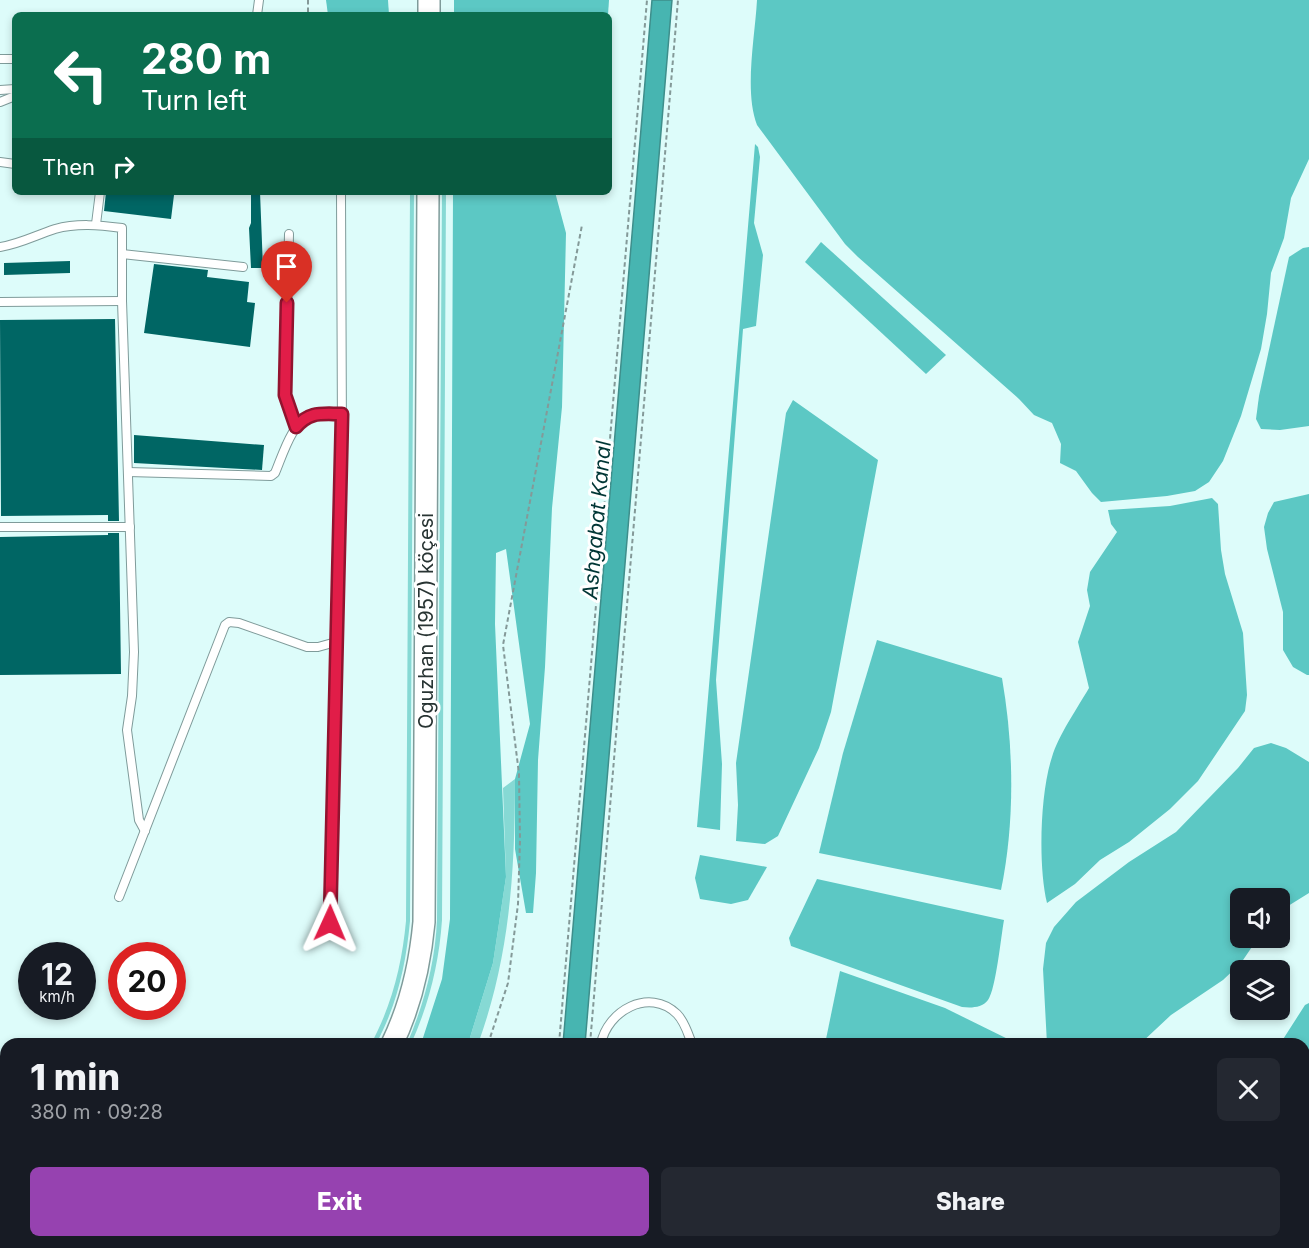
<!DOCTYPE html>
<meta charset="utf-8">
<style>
:root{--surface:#171b24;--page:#242831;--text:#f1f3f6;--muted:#9ea1a6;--accent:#9642b0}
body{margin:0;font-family:Inter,sans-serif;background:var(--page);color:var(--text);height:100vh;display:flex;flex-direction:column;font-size:22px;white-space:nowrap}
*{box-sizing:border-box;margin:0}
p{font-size:20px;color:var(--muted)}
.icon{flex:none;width:33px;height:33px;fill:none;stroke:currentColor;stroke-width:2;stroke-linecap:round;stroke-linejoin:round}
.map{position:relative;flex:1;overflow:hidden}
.details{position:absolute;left:0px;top:1038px;width:1310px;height:210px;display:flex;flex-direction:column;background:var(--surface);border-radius:18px 18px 0 0;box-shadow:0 3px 9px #0003}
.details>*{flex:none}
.top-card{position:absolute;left:12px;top:12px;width:600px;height:183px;border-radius:9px;box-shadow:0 3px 9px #0003;background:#0b6e4f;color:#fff;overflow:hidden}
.controls{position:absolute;left:1230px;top:888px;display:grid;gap:12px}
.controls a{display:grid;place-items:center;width:60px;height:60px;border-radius:9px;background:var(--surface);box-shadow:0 3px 9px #0003;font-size:30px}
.speed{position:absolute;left:18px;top:942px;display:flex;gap:12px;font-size:30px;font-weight:700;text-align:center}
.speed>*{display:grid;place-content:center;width:78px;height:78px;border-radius:50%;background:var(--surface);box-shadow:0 3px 9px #0003;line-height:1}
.speed small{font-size:15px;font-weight:400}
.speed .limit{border:9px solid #d22;background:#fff;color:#111}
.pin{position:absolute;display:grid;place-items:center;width:51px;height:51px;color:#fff;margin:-62px -26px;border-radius:50% 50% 50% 0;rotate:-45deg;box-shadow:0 0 6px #0007}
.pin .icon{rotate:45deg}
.me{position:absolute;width:66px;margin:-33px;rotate:1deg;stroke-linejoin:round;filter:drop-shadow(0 0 4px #0008)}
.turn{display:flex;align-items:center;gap:21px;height:126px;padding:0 30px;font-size:27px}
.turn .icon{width:78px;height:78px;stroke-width:2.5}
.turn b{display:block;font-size:42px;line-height:51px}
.then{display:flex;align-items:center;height:57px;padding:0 30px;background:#0003;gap:12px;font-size:22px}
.round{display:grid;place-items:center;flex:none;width:63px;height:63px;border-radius:9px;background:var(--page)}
.summary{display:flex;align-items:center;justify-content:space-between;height:102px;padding:0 30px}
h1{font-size:36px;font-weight:800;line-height:45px}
.primary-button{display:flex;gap:12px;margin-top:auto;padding:12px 30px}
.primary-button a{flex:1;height:69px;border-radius:9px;background:var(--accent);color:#fff;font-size:24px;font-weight:800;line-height:69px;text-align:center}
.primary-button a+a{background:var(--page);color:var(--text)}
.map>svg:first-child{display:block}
.green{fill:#86d9d4}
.forest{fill:#5cc8c4}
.water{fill:#47b5b1;stroke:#3e8e8b;stroke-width:1.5}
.building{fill:#006664}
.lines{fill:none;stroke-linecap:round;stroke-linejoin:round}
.service-casing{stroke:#7f9b9a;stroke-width:10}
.secondary-casing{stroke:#7f9b9a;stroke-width:24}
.path{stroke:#849998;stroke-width:2;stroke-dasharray:4.5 3;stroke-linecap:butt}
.service{stroke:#fff;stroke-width:8}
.secondary{stroke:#fff;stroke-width:21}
.route-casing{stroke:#92132f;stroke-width:15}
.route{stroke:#e11d48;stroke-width:10}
.labels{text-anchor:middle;stroke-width:6;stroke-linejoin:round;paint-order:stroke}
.street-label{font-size:20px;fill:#283433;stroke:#fff}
.water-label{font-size:21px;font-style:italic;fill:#003635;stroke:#fff}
</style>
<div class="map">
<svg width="1309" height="1248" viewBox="0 0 1309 1248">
<rect width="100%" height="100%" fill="#ddfcfa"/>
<g class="green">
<path d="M410 192H414L410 921C406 965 397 1005 376 1044H371C392 1005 402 964 406 921Z"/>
<path d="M442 192H446L442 920C439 964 429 1004 411 1044H407C424 1004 435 964 437 920Z"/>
<path d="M515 779C515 871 510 956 478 1044H468L493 963 506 877 503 788Z"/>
<polygon points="0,1236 6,1237 6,1242 32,1242 72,1248 0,1248"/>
<polygon points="172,1242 232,1242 219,1248 123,1248"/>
</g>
<g class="forest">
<polygon points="326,0 388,0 389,15 328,15"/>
<polygon points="454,0 609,0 608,15 454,15"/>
<path d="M757 0H1309V159L1291 198 1284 238 1271 273 1267 314 1261 349 1241 416 1223 461 1209 482 1195 491 1167 496 1101 502 1092 493 1076 471 1060 463 1061 444 1052 423 1034 415 1019 399 858 257 845 244 757 125C744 91 755 37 757 0Z"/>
<polygon points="755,144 758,147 760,157 754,223 763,255 756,326 743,329 716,680 722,764 720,830 697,827"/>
<polygon points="453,192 555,192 566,233 562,407 552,508 545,667 538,760 536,873 533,913 526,913 515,849 515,779 530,724 506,549 496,553 495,624 506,877 493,963 468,1044 421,1044 442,979 450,919"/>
<polygon points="821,242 946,355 926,374 805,262"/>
<polygon points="1309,247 1309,426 1280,430 1261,429 1256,419 1259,396 1289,257 1303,248"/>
<polygon points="793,400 878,460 831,712 819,748 778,836 765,844 736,841 738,805 736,763 786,413"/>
<polygon points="1309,494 1309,675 1307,675 1293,667 1283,650 1283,612 1267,549 1264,527 1268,513 1274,502"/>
<path d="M1212 498 1218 504 1221 550 1225 574 1243 633 1247 695 1245 711 1198 781 1170 809 1129 842 1100 860 1075 884 1047 903C1038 866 1040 793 1052 757 1058 736 1078 707 1089 688L1078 642 1090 606 1087 590 1090 572 1117 532 1111 524 1108 510 1170 506Z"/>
<path d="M877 640 1002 678C1014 747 1015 822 1001 890L819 853 843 753Z"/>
<polygon points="1271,743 1286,748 1309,762 1309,893 1280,911 1280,898 1240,898 1240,938 1258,938 1241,963 1223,980 1171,1015 1140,1044 1047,1044 1043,969 1046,943 1054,927 1076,902 1129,862 1176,832 1238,768 1254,748"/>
<polygon points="700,855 767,867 748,900 731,904 700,899 695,878"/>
<path d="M817 879 1004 920C1001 936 996 989 988 1000 982 1008 971 1008 962 1007L791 946 789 938Z"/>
<polygon points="840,971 945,1008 1018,1044 825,1044"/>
<polygon points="1309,1003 1309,1248 1188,1248 1174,1242 1304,1242 1304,1044 1280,1044 1305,1005"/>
<polygon points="232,1242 382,1242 380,1248 219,1248"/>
<polygon points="668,1242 1067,1242 1002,1248 667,1248"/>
</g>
<polygon class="water" points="652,0 672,0 585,1044 563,1044"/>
<g class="building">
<polygon points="106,192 151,192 174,195 171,219 104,211"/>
<polygon points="251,192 260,192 263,268 251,268 249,228 251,223"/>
<polygon points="70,261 70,273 4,275 4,263"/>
<polygon points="154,264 208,270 207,277 249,282 247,302 255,303 250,347 144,333"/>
<polygon points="115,319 119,521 108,521 108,515 1,516 0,320"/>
<polygon points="134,435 264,445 262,470 134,463"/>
<polygon points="108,533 119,533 121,674 0,675 0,537 108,535"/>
</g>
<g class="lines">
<g class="service-casing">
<g id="service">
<polyline points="257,15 259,0"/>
<polyline points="0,59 15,59"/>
<polyline points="0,90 15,89"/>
<polyline points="0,102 15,96"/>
<polyline points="0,162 15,164"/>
<polyline points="96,224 100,192"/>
<polyline points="289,234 285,395 296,427"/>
<path d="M0 247C20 244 36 235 55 229 77 223 99 225 122 228V301L134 652 132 696 127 730 139 820 145 831"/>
<polyline points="122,254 243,267"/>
<polyline points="0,302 122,301"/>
<path d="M128 472 271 476 275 473C282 457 293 418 313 415 322 413 332 414 342 414"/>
<polyline points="0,527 130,527"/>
<polyline points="119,897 225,625 229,622 239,623 307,647 318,647 336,642"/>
<polyline points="330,923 342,438 341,192"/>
<path d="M601 1044C607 1011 649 987 677 1014 685 1022 688 1034 692 1044"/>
<polyline points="589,1248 590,1242"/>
</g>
</g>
<g class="secondary-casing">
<g id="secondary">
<polyline points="429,15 429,0"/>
<path d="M392 1044C411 1005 420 965 424 922L428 192"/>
<polyline points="0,1210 6,1211"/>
</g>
</g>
<g class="path">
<polyline points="308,0 308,15"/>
<polyline points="488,1044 508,983 518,904 520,840 519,774 503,645 582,225"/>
<polyline points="559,1044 647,0"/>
<polyline points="590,1044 678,0"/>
<polyline points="418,1248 420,1242"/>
<polyline points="542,1248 543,1242"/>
<polyline points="573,1248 573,1242"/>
</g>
<use href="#service" class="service"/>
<use href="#secondary" class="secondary"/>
</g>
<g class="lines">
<g class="route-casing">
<path id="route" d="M287 303 285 395 296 427C310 411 321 414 342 414L330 923"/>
</g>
<use href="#route" class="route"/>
</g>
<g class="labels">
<g class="street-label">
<text transform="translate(426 621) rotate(-90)" y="7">Oguzhan (1957) köçesi</text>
</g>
<g class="water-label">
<text transform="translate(597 520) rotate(-85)" y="7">Ashgabat Kanal</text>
</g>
</g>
</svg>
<div class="controls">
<a><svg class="icon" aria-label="sound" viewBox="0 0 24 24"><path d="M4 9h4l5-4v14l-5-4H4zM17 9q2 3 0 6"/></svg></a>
<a><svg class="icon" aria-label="layers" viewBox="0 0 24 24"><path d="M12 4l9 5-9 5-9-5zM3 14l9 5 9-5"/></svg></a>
</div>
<div class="speed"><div>12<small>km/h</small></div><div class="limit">20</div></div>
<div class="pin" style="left:287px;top:303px;background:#d93025"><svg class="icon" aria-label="arrive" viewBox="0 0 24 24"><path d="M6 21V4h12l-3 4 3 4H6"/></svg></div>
<svg class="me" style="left:330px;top:923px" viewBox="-20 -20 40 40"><path d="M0-17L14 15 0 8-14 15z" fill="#e11d48" stroke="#fff" stroke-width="4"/></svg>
<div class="top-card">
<div class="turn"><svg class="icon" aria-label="left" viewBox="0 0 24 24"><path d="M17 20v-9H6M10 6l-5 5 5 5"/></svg><div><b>280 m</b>Turn left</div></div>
<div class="then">Then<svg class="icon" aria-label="right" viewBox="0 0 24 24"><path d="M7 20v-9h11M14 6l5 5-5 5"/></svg></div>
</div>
<section class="details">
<div class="summary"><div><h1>1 min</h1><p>380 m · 09:28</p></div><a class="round"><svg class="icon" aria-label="close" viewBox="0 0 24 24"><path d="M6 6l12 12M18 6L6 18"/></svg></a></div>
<div class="primary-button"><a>Exit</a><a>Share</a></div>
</section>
</div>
